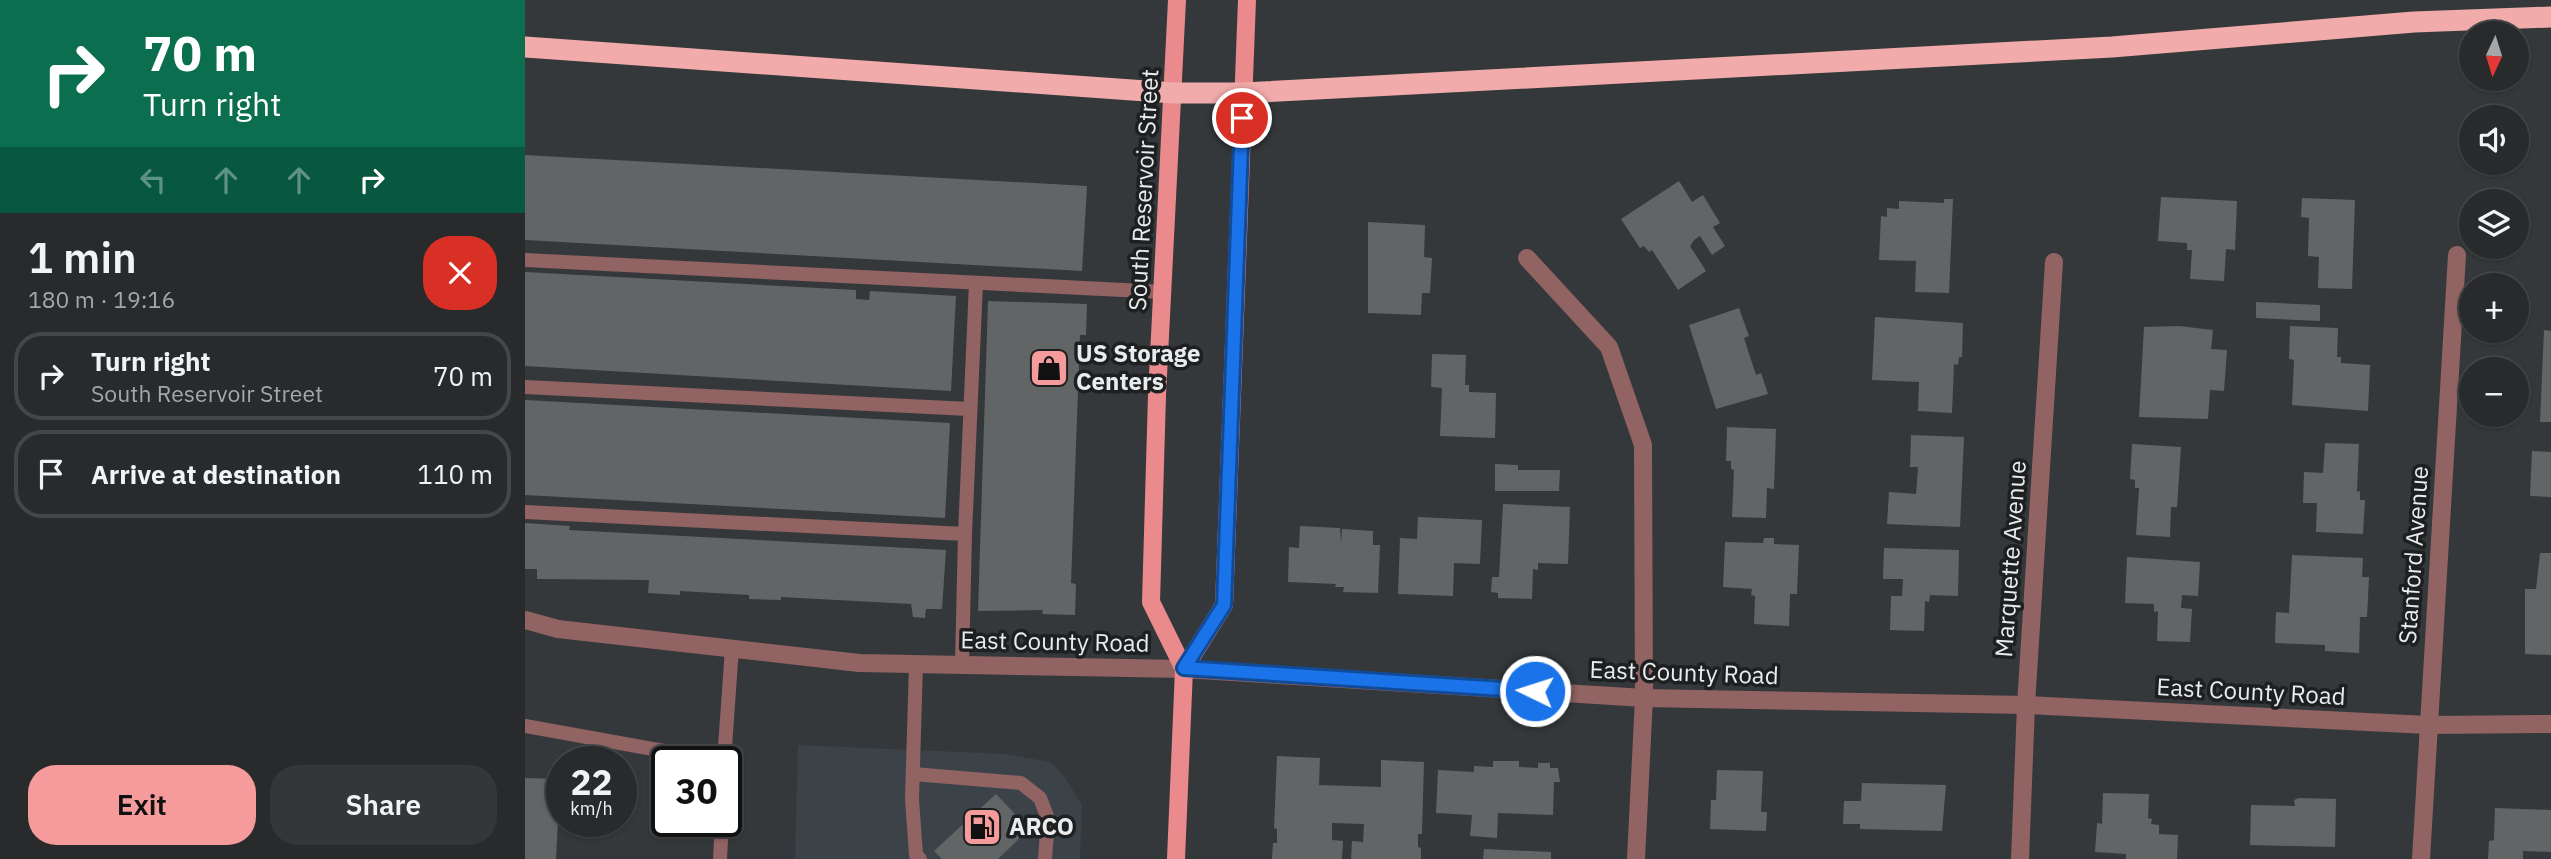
<!DOCTYPE html>
<meta charset="utf-8">
<style>
:root{--surface:#282a2c;--page:#343638;--text:#f1f3f6;--muted:#a5a7a9;--line:#444648;--accent:#f59b9b}
body{margin:0;font-family:"IBM Plex Sans",sans-serif;background:var(--page);color:var(--text);height:100vh;display:flex;flex-direction:column;font-size:26px;white-space:nowrap}
*{box-sizing:border-box;margin:0}
p{font-size:23px;color:var(--muted)}
.icon{flex:none;width:38px;height:38px;fill:none;stroke:currentColor;stroke-width:2;stroke-linecap:round;stroke-linejoin:round}
.map{position:relative;flex:1;overflow:hidden}
.details{display:flex;flex-direction:column;background:var(--surface);width:525px}
.details>*{flex:none}
.banner{background:#0b6e4f;color:#fff;overflow:hidden}
.needle{width:46px;rotate:184deg}
.tools{position:absolute;left:1934px;top:21px;display:grid;gap:14px}
.tools a{display:grid;place-items:center;width:70px;height:70px;border-radius:50%;background:var(--surface);box-shadow:0 2px 5px #0004,0 0 0 2px var(--line);font-size:35px}
.speed{position:absolute;left:21px;top:746px;display:flex;gap:14px;font-size:35px;font-weight:700;text-align:center}
.speed>*{display:grid;place-content:center;width:91px;height:91px;border-radius:50%;background:var(--surface);box-shadow:0 2px 5px #0004,0 0 0 2px var(--line);line-height:1}
.speed small{font-size:18px;font-weight:400}
.speed .limit{border:4px solid #111;border-radius:10px;background:#fff;color:#111}
.pin{position:absolute;display:grid;place-items:center;width:60px;height:60px;color:#fff;margin:-30px;border:4px solid #fff;border-radius:50%;box-shadow:0 2px 7px #0007}
.me{position:absolute;width:77px;margin:-38px;rotate:274deg;stroke-linejoin:round;filter:drop-shadow(0 0 5px #0008)}
.turn{display:flex;align-items:center;gap:24px;height:147px;padding:0 28px;font-size:32px}
.turn .icon{width:91px;height:91px;stroke-width:2.5}
.turn b{display:block;font-size:49px;line-height:60px}
.lanes{display:flex;align-items:center;height:66px;padding:0 28px;background:#0003;justify-content:center;gap:35px;direction:ltr}
.lanes .off{opacity:.35}
.round{display:grid;place-items:center;flex:none;width:74px;height:74px;border-radius:28px;background:var(--page)}
.summary{display:flex;align-items:center;justify-content:space-between;height:119px;padding:0 28px}
h1{font-size:42px;font-weight:600;line-height:52px}
.primary-button{display:flex;gap:14px;margin-top:auto;padding:14px 28px}
.primary-button a{flex:1;height:80px;border-radius:28px;background:var(--accent);color:#111;font-size:28px;font-weight:600;line-height:80px;text-align:center}
.primary-button a+a{background:var(--page);color:var(--text)}
ul{padding:0;list-style:none}
li{display:flex;align-items:center;gap:21px;height:88px;margin:0 14px 10px;padding:0 14px;border:4px solid var(--line);border-radius:28px}
li div{flex:1}
li b{display:block;font-size:26px}
li em{font-style:normal}
main{display:flex;flex:1;min-height:0}
.map>svg:first-child{display:block}
.built{fill:#3b4349}
.building{fill:#626566}
.lines{fill:none;stroke-linecap:round;stroke-linejoin:round}
.lane{stroke:#926363;stroke-width:14}
.street{stroke:#926363;stroke-width:18}
.primary{stroke:#eb8a8c;stroke-width:18}
.highway{stroke:#f1abaa;stroke-width:21}
.route-casing{stroke:#114b97;stroke-width:18}
.route{stroke:#1a73e8;stroke-width:12}
.labels{text-anchor:middle;stroke-width:7;stroke-linejoin:round;paint-order:stroke}
.street-label{font-size:24px;fill:#e9ebec;stroke:#1e1f20}
.poi-label{font-size:24px;font-weight:bold;fill:#e9ebec;stroke:#1e1f20;text-anchor:start}
</style>
<main>
<section class="details">
<div class="banner">
<div class="turn"><svg class="icon" aria-label="right" viewBox="0 0 24 24"><path d="M7 20v-9h11M14 6l5 5-5 5"/></svg><div><b>70 m</b>Turn right</div></div>
<div class="lanes"><svg class="icon off" aria-label="left" viewBox="0 0 24 24"><path d="M17 20v-9H6M10 6l-5 5 5 5"/></svg><svg class="icon off" aria-label="ahead" viewBox="0 0 24 24"><path d="M12 20V5M6 11l6-6 6 6"/></svg><svg class="icon off" aria-label="ahead" viewBox="0 0 24 24"><path d="M12 20V5M6 11l6-6 6 6"/></svg><svg class="icon" aria-label="right" viewBox="0 0 24 24"><path d="M7 20v-9h11M14 6l5 5-5 5"/></svg></div>
</div>
<div class="summary"><div><h1>1 min</h1><p>180 m · 19:16</p></div><a class="round" style="background:#d93025;color:#fff"><svg class="icon" aria-label="close" viewBox="0 0 24 24"><path d="M6 6l12 12M18 6L6 18"/></svg></a></div>
<ul>
<li><svg class="icon" aria-label="right" viewBox="0 0 24 24"><path d="M7 20v-9h11M14 6l5 5-5 5"/></svg><div><b>Turn right</b><p>South Reservoir Street</p></div><em>70 m</em></li>
<li><svg class="icon" aria-label="arrive" viewBox="0 0 24 24"><path d="M6 21V4h12l-3 4 3 4H6"/></svg><div><b>Arrive at destination</b></div><em>110 m</em></li>
</ul>
<div class="primary-button"><a>Exit</a><a>Share</a></div>
</section>
<div class="map">
<svg width="2026" height="859" viewBox="0 0 2026 859">
<rect width="100%" height="100%" fill="#35383a"/>
<polygon class="built" points="273,745 480,754 525,762 539,776 557,805 555,859 270,859"/>
<g class="building">
<polygon points="0,155 562,186 557,271 0,240"/>
<polygon points="1154,181 1167,202 1178,195 1195,223 1188,227 1200,246 1187,255 1175,236 1169,240 1165,246 1181,271 1153,290 1127,250 1124,252 1119,246 1115,248 1096,219"/>
<polygon points="1636,197 1712,201 1710,250 1701,249 1699,281 1665,279 1667,250 1662,250 1662,243 1633,241"/>
<polygon points="1777,198 1830,200 1827,289 1793,288 1794,257 1783,256 1784,218 1776,217"/>
<polygon points="1419,199 1428,199 1424,293 1390,292 1391,261 1354,260 1356,216 1362,217 1362,208 1374,209 1374,201 1419,203"/>
<polygon points="843,222 900,225 899,257 907,258 905,293 897,293 896,315 843,313"/>
<polygon points="0,272 331,290 331,299 344,300 345,291 431,296 426,391 0,366"/>
<polygon points="463,301 562,304 561,335 555,335 546,583 551,584 550,615 517,614 518,610 453,611"/>
<polygon points="1731,302 1795,305 1795,321 1731,318"/>
<polygon points="1214,308 1224,336 1219,338 1231,375 1236,373 1243,394 1191,409 1164,325"/>
<polygon points="1350,317 1438,323 1437,357 1434,357 1433,365 1429,364 1427,413 1393,411 1394,382 1347,380"/>
<polygon points="1654,326 1688,330 1686,349 1702,350 1699,391 1685,390 1683,419 1614,417 1619,327"/>
<polygon points="1765,326 1813,328 1812,357 1816,357 1816,363 1845,365 1843,411 1767,405 1769,360 1764,359"/>
<polygon points="2019,330 2026,331 2026,422 2015,422"/>
<polygon points="907,354 941,355 940,385 944,385 944,392 971,393 970,438 915,436 917,388 906,387"/>
<polygon points="0,400 425,423 420,518 0,495"/>
<polygon points="1202,427 1251,429 1249,489 1242,488 1241,518 1207,517 1209,470 1206,469 1206,461 1201,461"/>
<polygon points="1386,435 1439,437 1435,527 1362,524 1364,492 1391,494 1393,467 1385,467"/>
<polygon points="1800,443 1834,444 1832,492 1835,491 1835,500 1840,500 1838,534 1791,532 1792,503 1778,503 1779,472 1798,473"/>
<polygon points="1607,444 1656,447 1652,507 1646,507 1645,537 1611,535 1614,488 1610,488 1610,480 1605,479"/>
<polygon points="2007,451 2026,452 2026,497 2005,496"/>
<polygon points="970,464 993,465 993,470 1035,470 1034,491 970,491"/>
<polygon points="978,504 1045,507 1043,564 1013,563 1013,570 1008,569 1007,599 973,598 973,593 966,592 967,577 974,577"/>
<polygon points="893,517 957,520 955,564 929,563 928,596 873,594 875,538 892,539"/>
<polygon points="0,523 45,526 44,530 421,550 417,609 401,609 400,618 388,617 386,604 256,597 256,600 224,599 224,595 155,591 155,595 123,593 124,580 12,579 12,569 0,569"/>
<polygon points="775,526 815,528 816,543 817,529 848,531 848,545 855,545 853,593 818,592 819,587 810,587 811,584 763,582 764,547 774,548"/>
<polygon points="1239,538 1249,538 1249,544 1274,545 1272,594 1265,594 1264,626 1229,624 1230,596 1226,595 1227,589 1198,587 1200,542 1238,543"/>
<polygon points="1359,548 1434,550 1433,596 1405,595 1404,602 1400,601 1399,631 1365,630 1366,596 1377,596 1378,579 1358,579"/>
<polygon points="2015,553 2026,553 2026,655 2000,654 2000,589 2011,589"/>
<polygon points="1767,555 1838,558 1837,577 1844,577 1842,617 1835,617 1834,653 1800,651 1800,645 1750,643 1751,612 1764,613"/>
<polygon points="1602,557 1675,562 1673,596 1657,595 1656,608 1667,609 1665,642 1632,641 1633,611 1629,612 1629,604 1600,603"/>
<polygon points="752,756 795,758 794,785 856,787 856,760 899,762 897,834 893,834 893,847 896,848 896,859 826,859 827,841 838,842 839,824 807,823 807,840 818,841 817,859 747,859 748,843 752,843 752,829 749,828"/>
<polygon points="968,761 994,761 994,767 1013,768 1013,763 1025,763 1025,768 1033,768 1035,782 1029,782 1028,815 973,813 972,838 945,836 947,815 911,813 913,770 949,772 949,766 968,767"/>
<polygon points="1192,770 1238,771 1236,812 1242,812 1241,831 1185,829 1186,800 1191,800"/>
<polygon points="0,778 35,779 31,859 0,859"/>
<polygon points="1337,783 1421,785 1417,831 1335,829 1335,824 1318,824 1319,801 1336,801"/>
<polygon points="1578,793 1624,794 1623,818 1627,819 1626,824 1634,825 1634,834 1653,835 1652,859 1601,859 1601,854 1570,852 1572,823 1577,824"/>
<polygon points="471,794 504,829 473,859 417,859 409,851"/>
<polygon points="1774,798 1811,799 1810,847 1725,845 1726,805 1770,806 1769,800"/>
<polygon points="1970,808 2026,810 2026,852 1998,851 1998,859 1963,859 1964,841 1969,840"/>
<polygon points="959,849 1026,852 1026,859 958,859"/>
</g>
<g class="lines">
<g class="lane">
<polyline points="0,260 638,292"/>
<polyline points="0,387 444,409"/>
<polyline points="0,512 440,534 437,664"/>
<polyline points="440,534 451,283"/>
<polyline points="391,664 387,799 391,855 395,859"/>
<polyline points="0,726 194,761"/>
<polyline points="199,761 207,648"/>
<polyline points="388,774 496,783 515,798 523,819 520,859"/>
<polyline points="195,859 197,821"/>
</g>
<g class="street">
<polyline points="1002,258 1084,347 1118,445 1119,698 1111,859"/>
<polyline points="0,620 33,629 334,663 659,669 1119,698 1501,705 1903,725 2026,724"/>
<polyline points="1495,859 1501,705 1529,262"/>
<polyline points="1896,859 1932,255"/>
</g>
<g class="primary">
<polyline points="659,669 699,605 722,0"/>
<polyline points="651,859 659,669 626,602 632,395 652,0"/>
</g>
<polyline class="highway" points="0,47 649,93 718,93 1587,47 1889,22 2026,17"/>
</g>
<g class="lines">
<g class="route-casing">
<polyline id="route" points="717,118 699,605 659,668 1010,691"/>
</g>
<use href="#route" class="route"/>
</g>
<defs>
<g id="shop-square" transform="scale(2.0125)"><rect x="-9" y="-9" width="18" height="18" rx="4" fill="#f59b9b" stroke="#1e1f20"/><path d="M-5-2.5h2.3a2.7 3.5 0 0 1 5.4 0H5L5.5 6h-11ZM-1.5-2.5h3a1.5 2.3 0 0 0-3 0Z" fill="#111"/></g>
<g id="fuel-square" transform="scale(2.0125)"><rect x="-9" y="-9" width="18" height="18" rx="4" fill="#f59b9b" stroke="#1e1f20"/><path d="M-5.5-6h7V0h2V4h1.3V-2.5L3-4.5l.8-.8L6-3V5H2.5V1h-1V6h-7ZM-4.2-4.7v3.2H.2V-4.7Z" fill="#111"/></g>
</defs>
<g fill-rule="evenodd">
<use href="#shop-square" x="524" y="368"/>
<use href="#fuel-square" x="457" y="827"/>
</g>
<g class="labels">
<g class="street-label">
<text transform="translate(619 190) rotate(-87)" y="8">South Reservoir Street</text>
<text transform="translate(1889 555) rotate(-86)" y="8">Stanford Avenue</text>
<text transform="translate(1486 559) rotate(-86)" y="8">Marquette Avenue</text>
<text transform="translate(530 642) rotate(1)" y="8">East County Road</text>
<text transform="translate(1159 673) rotate(2)" y="8">East County Road</text>
<text transform="translate(1726 692) rotate(3)" y="8">East County Road</text>
</g>
<g class="poi-label">
<text x="551" y="362">US Storage<tspan x="551" dy="28">Centers</tspan></text>
<text x="484" y="835">ARCO</text>
</g>
</g>
</svg>
<div class="tools">
<a><svg class="needle" viewBox="-14 -14 28 28"><path d="M0-13l5 13h-10z" fill="#e53935"/><path d="M0 13l5-13h-10z" fill="#a5a7a9"/></svg></a>
<a><svg class="icon" aria-label="sound" viewBox="0 0 24 24"><path d="M4 9h4l5-4v14l-5-4H4zM17 9q2 3 0 6"/></svg></a>
<a><svg class="icon" aria-label="layers" viewBox="0 0 24 24"><path d="M12 4l9 5-9 5-9-5zM3 14l9 5 9-5"/></svg></a>
<a>+</a>
<a>−</a>
</div>
<div class="speed"><div>22<small>km/h</small></div><div class="limit">30</div></div>
<div class="pin" style="left:717px;top:118px;background:#d93025"><svg class="icon" aria-label="arrive" viewBox="0 0 24 24"><path d="M6 21V4h12l-3 4 3 4H6"/></svg></div>
<svg class="me" style="left:1010px;top:691px" viewBox="-20 -20 40 40"><circle r="17" fill="#1a73e8" stroke="#fff" stroke-width="3"/><path d="M0-11L8 9 0 5-8 9z" fill="#fff"/></svg>
</div>
</main>
